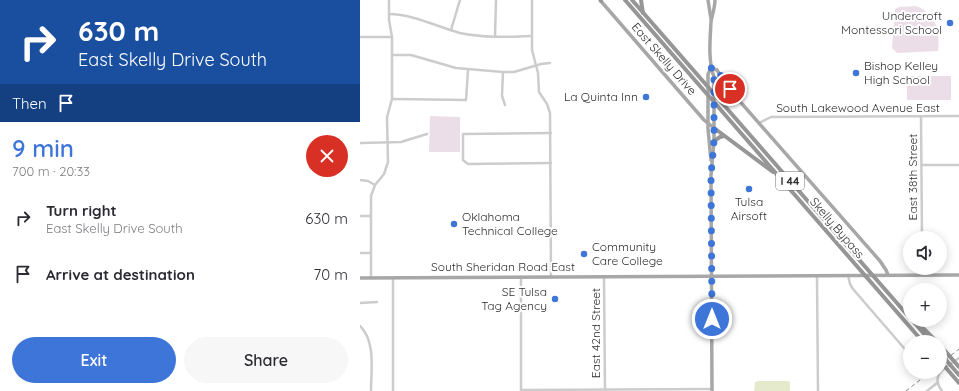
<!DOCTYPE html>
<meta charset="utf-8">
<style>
:root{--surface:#fff;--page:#f7f7f7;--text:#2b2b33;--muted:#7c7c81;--accent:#3e75d9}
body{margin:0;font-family:Quicksand,sans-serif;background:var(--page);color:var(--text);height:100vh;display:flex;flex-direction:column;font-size:15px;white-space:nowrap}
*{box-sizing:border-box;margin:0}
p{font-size:13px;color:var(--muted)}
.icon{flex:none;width:22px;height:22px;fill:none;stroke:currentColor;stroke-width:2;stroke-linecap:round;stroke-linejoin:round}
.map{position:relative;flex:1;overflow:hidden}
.side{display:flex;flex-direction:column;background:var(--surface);width:360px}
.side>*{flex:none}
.top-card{background:#1a4fa0;color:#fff;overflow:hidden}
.tools{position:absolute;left:543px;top:231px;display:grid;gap:8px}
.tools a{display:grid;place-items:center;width:44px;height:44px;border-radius:50%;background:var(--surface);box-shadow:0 2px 10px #0003;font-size:20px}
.pin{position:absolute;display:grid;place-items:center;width:34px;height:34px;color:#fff;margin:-17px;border:2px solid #fff;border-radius:50%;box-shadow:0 1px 4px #0007}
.me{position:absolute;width:44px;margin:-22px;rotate:0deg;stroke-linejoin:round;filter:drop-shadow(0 0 3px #0008)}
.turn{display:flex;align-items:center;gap:14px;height:84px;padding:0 12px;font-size:18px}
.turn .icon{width:52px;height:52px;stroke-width:2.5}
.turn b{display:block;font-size:28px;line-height:34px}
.then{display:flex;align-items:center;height:38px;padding:0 12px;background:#0003;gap:8px;font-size:15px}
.round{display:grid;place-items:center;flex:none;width:42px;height:42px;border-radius:21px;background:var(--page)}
.overview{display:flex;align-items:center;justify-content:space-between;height:68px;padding:0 12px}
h1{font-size:24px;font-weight:600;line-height:30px;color:var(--accent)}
.cta{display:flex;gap:8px;margin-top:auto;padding:8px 12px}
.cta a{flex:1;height:46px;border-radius:24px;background:var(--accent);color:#fff;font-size:16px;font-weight:600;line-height:46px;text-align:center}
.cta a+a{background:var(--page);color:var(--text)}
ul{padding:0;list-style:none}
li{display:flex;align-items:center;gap:12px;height:56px;padding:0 12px}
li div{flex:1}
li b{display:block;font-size:15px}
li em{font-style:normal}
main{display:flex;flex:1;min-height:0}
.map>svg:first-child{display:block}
.green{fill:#ebdee9}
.water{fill:#e6eacc}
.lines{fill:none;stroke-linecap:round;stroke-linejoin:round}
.minor{stroke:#ccc;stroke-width:2.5}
.major{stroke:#a7a7a7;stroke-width:3.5}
.highway{stroke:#969696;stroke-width:4}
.rail{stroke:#848484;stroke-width:1;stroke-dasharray:4 3;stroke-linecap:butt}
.route{stroke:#3e75d9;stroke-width:7;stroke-dasharray:0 12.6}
.poi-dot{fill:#3e75d9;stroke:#fff;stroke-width:1.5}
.labels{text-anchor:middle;stroke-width:4;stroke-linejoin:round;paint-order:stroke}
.shield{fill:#fff;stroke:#6d6d6d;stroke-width:1}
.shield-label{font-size:11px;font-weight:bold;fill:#2f2f2f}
.poi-label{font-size:12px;fill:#2f2f2f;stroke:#fff;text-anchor:end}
.street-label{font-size:12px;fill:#2f2f2f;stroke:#fff}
</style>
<main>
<section class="side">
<div class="top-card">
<div class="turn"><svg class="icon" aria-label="right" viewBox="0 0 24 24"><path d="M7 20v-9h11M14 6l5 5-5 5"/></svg><div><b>630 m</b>East Skelly Drive South</div></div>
<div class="then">Then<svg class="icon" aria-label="arrive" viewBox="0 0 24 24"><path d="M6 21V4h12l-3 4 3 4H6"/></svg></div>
</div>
<div class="overview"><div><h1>9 min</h1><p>700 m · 20:33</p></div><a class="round" style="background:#d93025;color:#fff"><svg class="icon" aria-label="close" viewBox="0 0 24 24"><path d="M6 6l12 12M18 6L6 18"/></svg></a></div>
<ul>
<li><svg class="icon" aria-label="right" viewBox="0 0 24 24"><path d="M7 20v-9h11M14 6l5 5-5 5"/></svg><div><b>Turn right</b><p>East Skelly Drive South</p></div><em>630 m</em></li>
<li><svg class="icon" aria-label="arrive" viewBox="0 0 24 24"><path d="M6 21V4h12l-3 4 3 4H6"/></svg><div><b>Arrive at destination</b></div><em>70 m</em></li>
</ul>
<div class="cta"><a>Exit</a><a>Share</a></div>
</section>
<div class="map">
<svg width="599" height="391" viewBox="0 0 599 391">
<rect width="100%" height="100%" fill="#fff"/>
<g class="green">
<path d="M556 6C577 14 580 31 578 51L537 53 532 48 535 9 539 7Z"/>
<rect x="547" y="76" width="44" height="24"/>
<polygon points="70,116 100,117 100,152 69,152"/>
</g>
<polygon class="water" points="398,381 429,381 430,383 430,391 394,391 395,382"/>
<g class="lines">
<g class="minor">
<polyline points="172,0 172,50 178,73 179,92 187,104 190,113 191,277"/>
<path d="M29 14C52 14 78 27 100 33 123 38 148 37 171 36"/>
<polyline points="91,30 100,0"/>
<polyline points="135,36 136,0"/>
<polyline points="0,37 32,37"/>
<polyline points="32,55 51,55 96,68 143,72 154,72 181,64 190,63"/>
<polyline points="143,72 142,96 145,105"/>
<polyline points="32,99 106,100 108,70"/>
<polyline points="561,117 562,238"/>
<polyline points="399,123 411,117 599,116"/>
<polyline points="191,133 103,134 103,160 108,164 191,163"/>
<polyline points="0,143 41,142 67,134"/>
<polyline points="562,165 599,165"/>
<polyline points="0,180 8,181 15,185"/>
<polyline points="0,216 11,216"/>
<polyline points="0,253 11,253"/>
<polyline points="488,275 490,284 493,289 550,355"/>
<polyline points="561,275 561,268"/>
<polyline points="457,276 458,391"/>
<polyline points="161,277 161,390"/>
<polyline points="244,277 245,390"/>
<polyline points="11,278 11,196 15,185 24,174 28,162 27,117 32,99 32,37 29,20 29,0"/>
<polyline points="33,278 33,391"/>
<polyline points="0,303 17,302"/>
<path d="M0 326C16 342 11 370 11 391"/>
<polyline points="161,390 352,389"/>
<polyline points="567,391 577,383"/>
<path d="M582 391C569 374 587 367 599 358"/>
</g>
<g class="major">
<polyline points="240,0 344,120 354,128"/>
<polyline points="348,0 351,19"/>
<polyline points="351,68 357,70 369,89 520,261 526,270 528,275"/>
<polyline points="351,160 348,129 348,74 351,68"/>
<polyline points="0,278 599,275"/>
<path d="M352 391 351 175 354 141V77C348 61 350 40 351 22 352 15 355 8 355 0"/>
</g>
<g class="highway">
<polyline points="241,0 241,1"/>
<polyline points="265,0 563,342"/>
<polyline points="272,0 550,318"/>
<polyline points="281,0 283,13"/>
<polyline points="354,128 413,172"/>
<polyline points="354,141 360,137 364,136"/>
<polyline points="555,320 577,342"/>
<polyline points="553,321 571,342"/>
<polyline points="580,345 599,367"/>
<polyline points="580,353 599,375"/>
<polyline points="580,361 599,383"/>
</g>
<g class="rail">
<polyline points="580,364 599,349"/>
<polyline points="546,391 570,372"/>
</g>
</g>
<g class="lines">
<polyline class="route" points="352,319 351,175 354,141 354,77 351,68 357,70 370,89"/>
</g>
<g class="poi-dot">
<circle cx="590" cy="23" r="4"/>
<circle cx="496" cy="73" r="4"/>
<circle cx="286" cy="97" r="4"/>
<circle cx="389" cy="189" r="4"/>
<circle cx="94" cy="224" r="4"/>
<circle cx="224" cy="254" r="4"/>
<circle cx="195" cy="299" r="4"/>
</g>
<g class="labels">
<rect class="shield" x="416" y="172" width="28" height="18" rx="3"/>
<g class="shield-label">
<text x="430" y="185">I 44</text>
</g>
<g class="poi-label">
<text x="582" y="20">Undercroft<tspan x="582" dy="14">Montessori School</tspan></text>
<text x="504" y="70" text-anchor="start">Bishop Kelley<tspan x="504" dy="14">High School</tspan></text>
<text x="278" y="101">La Quinta Inn</text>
<text x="389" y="206" text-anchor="middle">Tulsa<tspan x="389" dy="14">Airsoft</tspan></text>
<text x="102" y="221" text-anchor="start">Oklahoma<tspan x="102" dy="14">Technical College</tspan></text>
<text x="232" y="251" text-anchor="start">Community<tspan x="232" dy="14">Care College</tspan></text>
<text x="187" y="296">SE Tulsa<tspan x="187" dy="14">Tag Agency</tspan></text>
</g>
<g class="street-label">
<text transform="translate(304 59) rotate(49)" y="4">East Skelly Drive</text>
<text x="498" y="112">South Lakewood Avenue East</text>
<text transform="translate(553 177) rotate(-90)" y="4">East 38th Street</text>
<text transform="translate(477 228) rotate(49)" y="4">Skelly Bypass</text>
<text x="143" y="271">South Sheridan Road East</text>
<text transform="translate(236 333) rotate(-90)" y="4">East 42nd Street</text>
</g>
</g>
</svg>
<div class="tools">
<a><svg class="icon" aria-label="sound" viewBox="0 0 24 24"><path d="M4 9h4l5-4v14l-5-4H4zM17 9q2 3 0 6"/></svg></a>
<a>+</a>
<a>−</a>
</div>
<div class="pin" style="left:370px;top:89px;background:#d93025"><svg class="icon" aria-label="arrive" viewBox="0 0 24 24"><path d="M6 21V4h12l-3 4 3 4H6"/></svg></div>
<svg class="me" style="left:352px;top:319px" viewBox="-20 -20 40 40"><circle r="17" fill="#3e75d9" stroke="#fff" stroke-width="3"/><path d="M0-11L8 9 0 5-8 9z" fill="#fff"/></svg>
</div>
</main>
